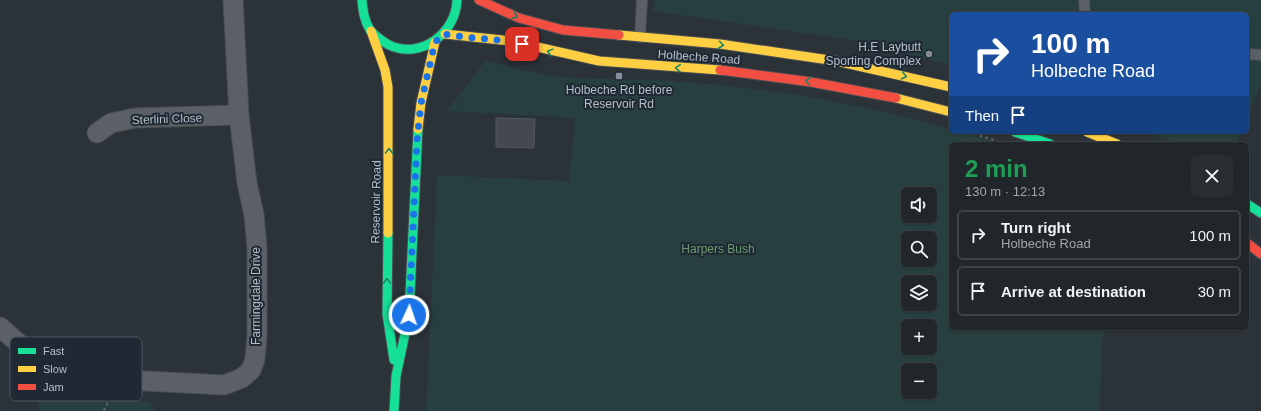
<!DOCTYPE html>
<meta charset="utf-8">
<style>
:root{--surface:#20262a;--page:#282e32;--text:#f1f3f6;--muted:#a2a5a8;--line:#3d4347}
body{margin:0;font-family:Helvetica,sans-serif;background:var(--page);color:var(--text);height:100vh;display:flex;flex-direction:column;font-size:15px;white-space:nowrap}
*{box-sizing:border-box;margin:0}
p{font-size:13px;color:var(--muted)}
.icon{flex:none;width:22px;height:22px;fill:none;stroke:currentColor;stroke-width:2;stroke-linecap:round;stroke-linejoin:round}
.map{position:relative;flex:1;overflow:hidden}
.panel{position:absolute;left:949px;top:142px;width:300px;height:188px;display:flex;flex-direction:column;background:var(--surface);border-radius:6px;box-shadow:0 1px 3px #0004,0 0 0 1px var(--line)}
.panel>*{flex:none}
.hud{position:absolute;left:949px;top:12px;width:300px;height:122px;border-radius:6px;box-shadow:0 1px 3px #0004,0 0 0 1px var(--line);background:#1a4fa0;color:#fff;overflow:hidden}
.buttons{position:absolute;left:901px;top:187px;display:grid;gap:8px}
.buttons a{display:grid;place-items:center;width:36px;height:36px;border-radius:6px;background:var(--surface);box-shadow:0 1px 3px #0004,0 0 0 1px var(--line);font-size:20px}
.pin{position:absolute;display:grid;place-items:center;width:34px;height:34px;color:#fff;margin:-17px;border-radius:8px;box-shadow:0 2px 6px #0006}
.me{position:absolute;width:44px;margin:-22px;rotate:3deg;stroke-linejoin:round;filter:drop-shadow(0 0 3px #0008)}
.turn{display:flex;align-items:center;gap:14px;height:84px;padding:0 16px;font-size:18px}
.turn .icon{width:52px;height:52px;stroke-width:2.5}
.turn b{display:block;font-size:28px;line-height:34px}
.then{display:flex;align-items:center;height:38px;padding:0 16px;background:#0003;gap:8px;font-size:15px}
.round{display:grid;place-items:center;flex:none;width:42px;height:42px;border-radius:6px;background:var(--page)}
.headline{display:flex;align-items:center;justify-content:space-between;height:68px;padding:0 16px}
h1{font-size:24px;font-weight:700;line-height:30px;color:#1e9e55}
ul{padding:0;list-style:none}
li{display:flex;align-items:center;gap:12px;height:50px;margin:0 8px 6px;padding:0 8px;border:2px solid var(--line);border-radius:6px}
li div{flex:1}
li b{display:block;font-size:15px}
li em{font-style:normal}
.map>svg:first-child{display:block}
.green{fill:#283f3f;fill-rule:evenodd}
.building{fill:#43494e;stroke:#535a5f}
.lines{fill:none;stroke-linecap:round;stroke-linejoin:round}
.lane-casing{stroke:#494e53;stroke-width:12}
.street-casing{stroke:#494e53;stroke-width:21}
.fast-casing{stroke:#494e53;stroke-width:11}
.slow-casing{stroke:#494e53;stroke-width:11}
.jam-casing{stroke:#494e53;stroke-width:11}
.path{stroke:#595f63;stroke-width:2.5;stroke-dasharray:3 3;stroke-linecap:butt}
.lane{stroke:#5b6066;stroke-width:10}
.street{stroke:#5b6066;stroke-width:19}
.fast{stroke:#16e098;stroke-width:9}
.slow{stroke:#ffcf43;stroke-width:9}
.jam{stroke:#f24e42;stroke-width:9}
.oneway{stroke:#1a8466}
.route{stroke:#1a73e8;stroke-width:7;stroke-dasharray:0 12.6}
.poi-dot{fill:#858e96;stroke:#1e2933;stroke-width:1.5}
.labels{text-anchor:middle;stroke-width:4;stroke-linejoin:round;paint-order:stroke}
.poi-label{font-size:12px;fill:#b5bfc9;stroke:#1e2933;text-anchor:end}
.street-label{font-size:12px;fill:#b5bfc9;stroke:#1e2933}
.park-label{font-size:12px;fill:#6c9a71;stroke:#1e2933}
.key{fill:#1e2933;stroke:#4b5660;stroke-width:1}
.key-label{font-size:11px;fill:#b5bfc9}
</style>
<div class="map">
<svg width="1261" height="411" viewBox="0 0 1261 411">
<rect width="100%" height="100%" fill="#2b3238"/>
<g class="green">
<polygon points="654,0 1261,0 1261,83 1247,117 1247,14 951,14 951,66 864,42 653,11"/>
<path d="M485 61C511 66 538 75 565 77 605 80 646 79 686 82 775 89 865 104 951 129V132H961L1000 144H951V328H1107L1102 341 1100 411H426L437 175 569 181 575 118 447 111ZM908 194H930V216H908ZM908 238H930V260H908ZM908 282H930V304H908ZM908 326H930V348H908ZM908 370H930V392H908Z"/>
<polygon points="1148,132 1241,132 1236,144 1177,144"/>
<polygon points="39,382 69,394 88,398 149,402 156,411 39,411"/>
</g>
<polygon class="building" points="496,118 535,119 534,148 496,147"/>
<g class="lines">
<g class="lane-casing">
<g id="lane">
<polyline points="1084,0 1085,14"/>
<polyline points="640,37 642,0"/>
<polyline points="1247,54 1261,55"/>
</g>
</g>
<g class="street-casing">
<g id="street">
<polyline points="97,133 111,123 135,118 239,115"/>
<path d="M0 327C31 355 45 367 86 378L224 385 242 378 251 370 255 359 257 336V248L254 215 247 183 239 115 233 0"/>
</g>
</g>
<g class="fast-casing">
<g id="fast">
<path d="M362 0C363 11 364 20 370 30 375 36 382 41 389 45 421 60 456 33 457 0"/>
<polyline points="1015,132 1050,144"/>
<polyline points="1247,204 1261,213"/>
<polyline points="388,233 387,314 394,360"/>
<polyline points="394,411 396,376 409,315 418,129"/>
</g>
</g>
<g class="slow-casing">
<g id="slow">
<polyline points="371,31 385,70 388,87 388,233"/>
<polyline points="445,34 511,41 599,61 720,70"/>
<polyline points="619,35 720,44 836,61 951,87"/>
<polyline points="896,98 951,112"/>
<polyline points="418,129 421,103 435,42"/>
<polyline points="1087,132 1117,144"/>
</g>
</g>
<g class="jam-casing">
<g id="jam">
<polyline points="479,0 519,18 563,30 619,35"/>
<polyline points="720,70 811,82 896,98"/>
<polyline points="1247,243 1261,254"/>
</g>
</g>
<g class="path">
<polyline points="968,132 997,141"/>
<polyline points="104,411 110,397"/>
</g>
<use href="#lane" class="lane"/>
<use href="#street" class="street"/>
<use href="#fast" class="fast"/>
<use href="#slow" class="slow"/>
<use href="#jam" class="jam"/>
</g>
<defs><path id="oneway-chevron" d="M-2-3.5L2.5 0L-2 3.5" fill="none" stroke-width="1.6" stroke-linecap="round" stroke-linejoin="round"/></defs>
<g class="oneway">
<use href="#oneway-chevron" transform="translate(515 16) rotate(23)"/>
<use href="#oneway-chevron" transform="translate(721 45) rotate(7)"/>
<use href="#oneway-chevron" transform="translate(550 52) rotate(-165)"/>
<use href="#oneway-chevron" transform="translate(678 68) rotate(-176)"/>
<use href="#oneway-chevron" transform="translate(904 76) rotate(12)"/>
<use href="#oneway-chevron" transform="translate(808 81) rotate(-171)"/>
<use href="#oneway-chevron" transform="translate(389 151) rotate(-89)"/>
<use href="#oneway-chevron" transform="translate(387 281) rotate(-90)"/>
</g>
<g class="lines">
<path class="route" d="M409 315 417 141 421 103 435 42 445 34C470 39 496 38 522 44"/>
</g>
<g class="poi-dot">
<circle cx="929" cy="54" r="4"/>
<rect x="615" y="72" width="8" height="8" rx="2"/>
</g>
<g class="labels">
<g class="poi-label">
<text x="921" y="51">H.E Laybutt<tspan x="921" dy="14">Sporting Complex</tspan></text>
<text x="619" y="94" text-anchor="middle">Holbeche Rd before<tspan x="619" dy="14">Reservoir Rd</tspan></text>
</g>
<g class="street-label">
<text transform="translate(699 57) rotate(4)" y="4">Holbeche Road</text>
<text transform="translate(167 119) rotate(-2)" y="4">Sterlini Close</text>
<text transform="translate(376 202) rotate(-89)" y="4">Reservoir Road</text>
<text transform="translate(256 296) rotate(-90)" y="4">Farmingdale Drive</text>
</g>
<g class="park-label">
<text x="718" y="253">Harpers Bush</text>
</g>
</g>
<rect x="10" y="337" width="132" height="64" rx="6" class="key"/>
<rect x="18" y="348" width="18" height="6" fill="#16e098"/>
<rect x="18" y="366" width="18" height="6" fill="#ffcf43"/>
<rect x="18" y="384" width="18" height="6" fill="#f24e42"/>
<g class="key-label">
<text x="43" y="355">Fast</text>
<text x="43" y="373">Slow</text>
<text x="43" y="391">Jam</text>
</g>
</svg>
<div class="buttons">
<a><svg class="icon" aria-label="sound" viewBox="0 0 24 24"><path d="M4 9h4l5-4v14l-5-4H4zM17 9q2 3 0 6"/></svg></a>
<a><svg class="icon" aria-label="search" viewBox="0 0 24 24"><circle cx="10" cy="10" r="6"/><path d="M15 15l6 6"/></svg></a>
<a><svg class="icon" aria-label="layers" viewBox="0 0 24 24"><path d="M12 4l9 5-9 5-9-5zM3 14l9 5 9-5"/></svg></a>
<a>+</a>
<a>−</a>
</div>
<div class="pin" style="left:522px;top:44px;background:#d93025"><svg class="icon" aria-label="arrive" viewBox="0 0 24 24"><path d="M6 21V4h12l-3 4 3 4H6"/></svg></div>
<svg class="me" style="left:409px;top:315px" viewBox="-20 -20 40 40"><circle r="17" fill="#1a73e8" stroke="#fff" stroke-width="3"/><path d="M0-11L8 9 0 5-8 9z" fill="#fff"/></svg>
<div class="hud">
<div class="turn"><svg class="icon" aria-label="right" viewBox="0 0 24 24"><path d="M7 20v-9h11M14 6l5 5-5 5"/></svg><div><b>100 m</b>Holbeche Road</div></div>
<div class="then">Then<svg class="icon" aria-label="arrive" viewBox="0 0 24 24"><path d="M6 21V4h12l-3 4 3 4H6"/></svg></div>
</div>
<section class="panel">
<div class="headline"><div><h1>2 min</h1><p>130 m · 12:13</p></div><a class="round"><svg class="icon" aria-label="close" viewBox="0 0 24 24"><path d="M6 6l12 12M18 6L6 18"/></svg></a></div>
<ul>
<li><svg class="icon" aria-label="right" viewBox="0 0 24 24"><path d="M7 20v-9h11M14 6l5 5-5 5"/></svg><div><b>Turn right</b><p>Holbeche Road</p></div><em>100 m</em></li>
<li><svg class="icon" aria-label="arrive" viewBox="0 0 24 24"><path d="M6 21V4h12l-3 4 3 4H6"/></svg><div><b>Arrive at destination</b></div><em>30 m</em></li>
</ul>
</section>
</div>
